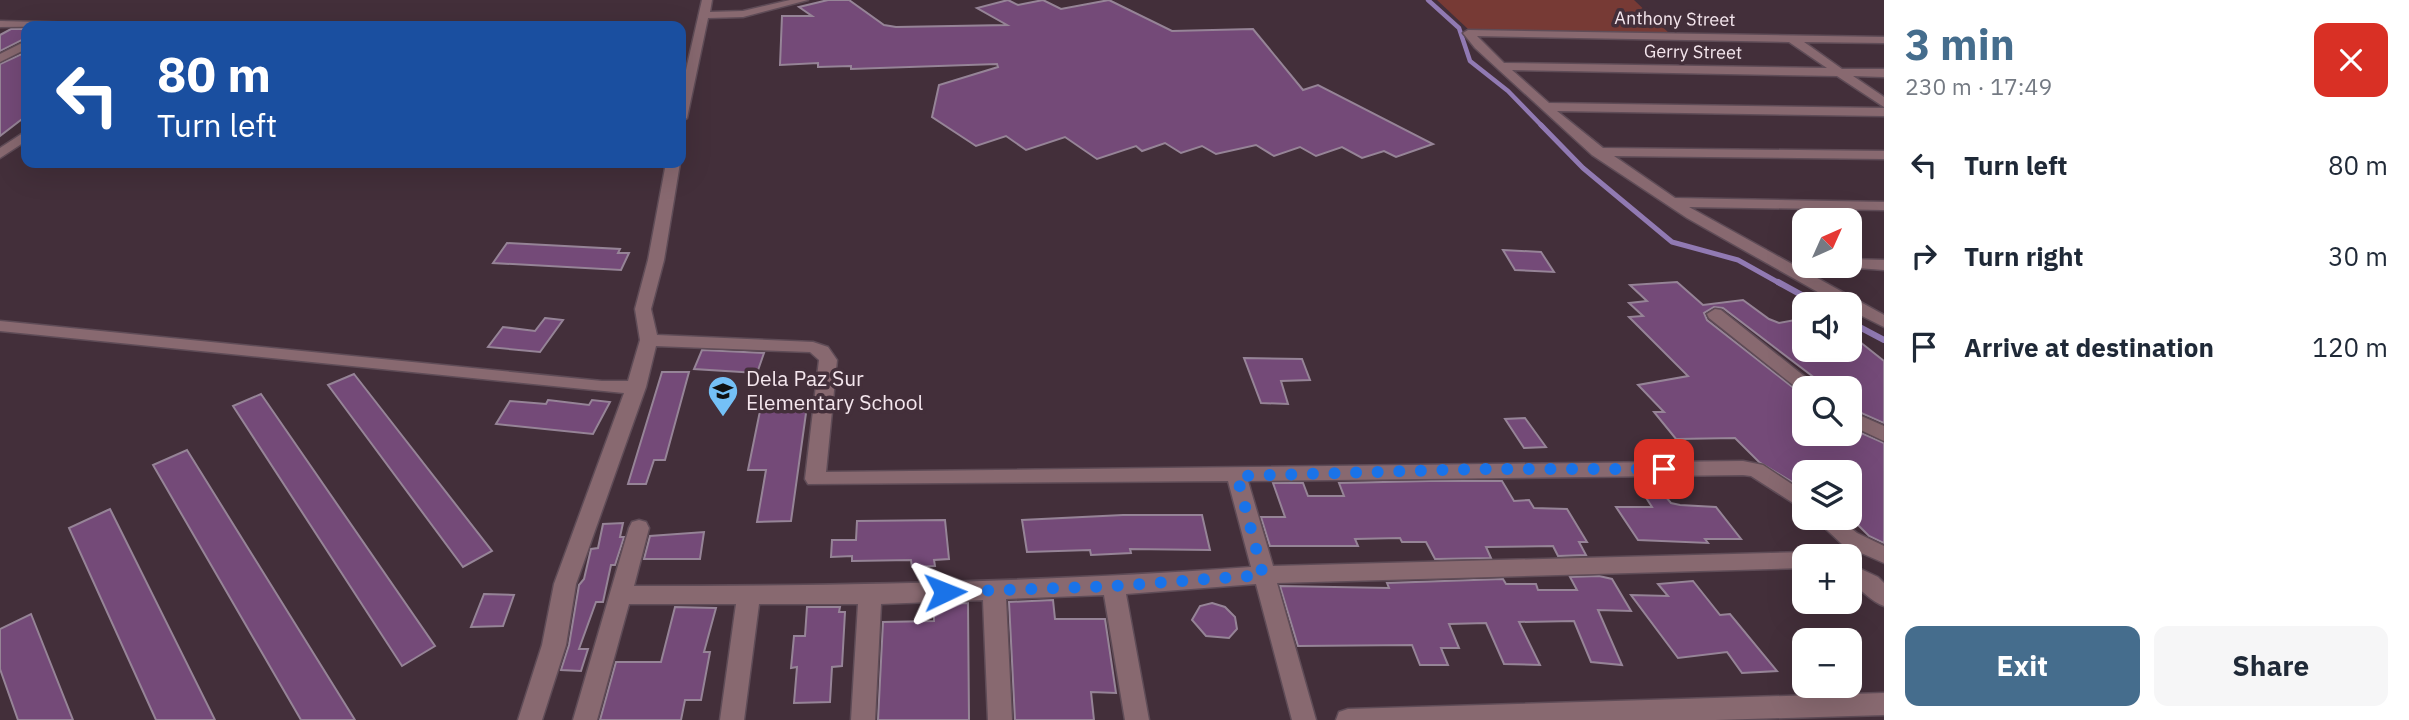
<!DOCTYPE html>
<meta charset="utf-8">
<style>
:root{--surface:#fff;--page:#f6f6f7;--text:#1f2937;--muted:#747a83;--accent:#456d8d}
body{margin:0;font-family:"IBM Plex Sans",sans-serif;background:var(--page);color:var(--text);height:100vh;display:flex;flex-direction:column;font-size:26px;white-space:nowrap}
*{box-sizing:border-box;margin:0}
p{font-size:23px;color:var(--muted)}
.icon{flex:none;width:38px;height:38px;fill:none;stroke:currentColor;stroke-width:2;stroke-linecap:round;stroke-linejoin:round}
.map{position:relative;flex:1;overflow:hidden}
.panel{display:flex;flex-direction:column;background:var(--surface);width:525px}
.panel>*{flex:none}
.guide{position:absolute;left:21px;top:21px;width:665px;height:147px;border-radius:14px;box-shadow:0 7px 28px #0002;background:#1a4fa0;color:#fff;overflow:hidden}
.needle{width:46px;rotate:45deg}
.fabs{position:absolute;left:1792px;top:208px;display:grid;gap:14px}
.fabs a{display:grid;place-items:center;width:70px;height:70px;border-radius:14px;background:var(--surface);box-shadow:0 7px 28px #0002;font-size:35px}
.pin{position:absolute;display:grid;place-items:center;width:60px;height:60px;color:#fff;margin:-30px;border-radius:14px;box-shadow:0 4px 10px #0006}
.me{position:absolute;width:77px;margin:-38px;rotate:88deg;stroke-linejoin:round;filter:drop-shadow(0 0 5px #0008)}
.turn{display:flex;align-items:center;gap:24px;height:147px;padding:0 21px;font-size:32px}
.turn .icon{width:91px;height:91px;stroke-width:2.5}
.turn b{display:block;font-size:49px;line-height:60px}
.round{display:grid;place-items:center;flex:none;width:74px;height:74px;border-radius:14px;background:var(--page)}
.summary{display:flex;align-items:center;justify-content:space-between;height:119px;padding:0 21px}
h1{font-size:42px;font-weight:800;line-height:52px;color:var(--accent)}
.cta{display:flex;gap:14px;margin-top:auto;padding:14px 21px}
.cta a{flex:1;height:80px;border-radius:14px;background:var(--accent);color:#fff;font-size:28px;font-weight:800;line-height:80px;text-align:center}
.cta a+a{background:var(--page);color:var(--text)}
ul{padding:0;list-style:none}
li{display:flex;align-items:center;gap:21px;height:91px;padding:0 21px}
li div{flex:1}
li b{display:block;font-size:26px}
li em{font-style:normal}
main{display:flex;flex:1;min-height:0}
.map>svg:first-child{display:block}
.green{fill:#773a35}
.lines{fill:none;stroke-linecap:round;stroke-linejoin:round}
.stream-far2{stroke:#917ab3;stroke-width:4.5}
.stream-far1{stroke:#917ab3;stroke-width:5}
.stream{stroke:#917ab3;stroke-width:6}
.building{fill:#744a78;stroke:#968497;stroke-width:2}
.minor-casing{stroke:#5f4c57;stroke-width:3}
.minor{fill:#886970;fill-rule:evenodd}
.route{stroke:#1a73e8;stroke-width:12;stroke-dasharray:0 21.6}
.labels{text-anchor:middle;stroke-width:7;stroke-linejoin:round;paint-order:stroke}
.far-street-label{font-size:18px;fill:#f4e6ed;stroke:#432f3a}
.poi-label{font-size:21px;fill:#f4e6ed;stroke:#432f3a;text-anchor:start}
</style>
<main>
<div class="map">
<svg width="1884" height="720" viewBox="0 0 1884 720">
<rect width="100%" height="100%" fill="#432f3a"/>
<polygon class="green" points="1437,0 1634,0 1670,34 1469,30"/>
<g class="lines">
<polyline class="stream-far2" points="1428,0 1459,28 1470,61 1508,91 1543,127"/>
<polyline class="stream-far1" points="1541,125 1583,168 1672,242 1738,260 1781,284"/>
<g class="stream">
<polyline points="1778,282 1818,304"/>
<polyline points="1850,322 1884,340"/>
</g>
</g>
<g class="building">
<polygon points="828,0 849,0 884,25 896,27 1007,25 977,8 1008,0 1018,5 1043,0 1061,9 1109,0 1172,31 1253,29 1303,90 1318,85 1433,144 1396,157 1384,151 1362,158 1342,147 1316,156 1300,147 1274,156 1256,145 1216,154 1202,146 1181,153 1165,143 1142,151 1136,146 1097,159 1065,137 1026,150 1006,136 976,146 932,117 939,85 998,67 997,64 851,69 851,66 818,67 818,63 780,65 782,16 812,16 799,7"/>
<polygon points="11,29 26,29 26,38 0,51 0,35"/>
<polygon points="26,52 26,116 0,136 0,64"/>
<polygon points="507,243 620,249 618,253 629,253 621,270 493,263"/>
<polygon points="1503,250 1541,252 1554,272 1515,270"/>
<polygon points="1677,282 1703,305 1743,300 1769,319 1779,323 1795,320 1804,327 1804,350 1850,350 1850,334 1884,361 1884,423 1850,408 1850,388 1828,388 1723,308 1714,307 1704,313 1707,320 1804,396 1804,434 1850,434 1850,428 1884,443 1884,543 1869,536 1858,525 1850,524 1850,469 1804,472 1804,489 1759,462 1735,438 1676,439 1654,412 1664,412 1638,385 1688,376 1629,317 1643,316 1629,303 1647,301 1630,285"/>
<polygon points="545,318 563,320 540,352 488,347 503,327 535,331"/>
<polygon points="702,350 764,353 757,373 694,369"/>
<polygon points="1244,358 1302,359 1310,380 1281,381 1288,404 1261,403"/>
<polygon points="662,372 689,372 665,460 654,460 646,484 628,484"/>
<polygon points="354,374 492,551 463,567 328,385"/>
<polygon points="261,394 435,646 402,666 233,406"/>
<polygon points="548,400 589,405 592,400 610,402 593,434 496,424 510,401 546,404"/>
<polygon points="761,406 807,406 791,521 757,522 766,470 748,470"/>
<polygon points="1525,418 1546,447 1524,448 1505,419"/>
<polygon points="187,450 355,720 301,720 153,465"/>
<polygon points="1430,481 1502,481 1514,501 1529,500 1534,508 1567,509 1587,542 1579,542 1586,555 1558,556 1553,546 1486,547 1491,558 1435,559 1426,542 1402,542 1400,538 1355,539 1358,546 1270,546 1261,517 1285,517 1273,483 1303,483 1308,496 1344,496 1339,483"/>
<polygon points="1645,496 1666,497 1671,503 1680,505 1716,507 1741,539 1705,539 1708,543 1638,540 1616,507 1652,507"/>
<polygon points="110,509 215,720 156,720 69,528"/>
<polygon points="1123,515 1202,515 1210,550 1130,549 1131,553 1091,555 1090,550 1027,552 1022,520"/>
<polygon points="945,520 949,559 934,560 935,566 912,567 911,560 852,561 852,556 831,557 832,540 856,540 857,521"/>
<polygon points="623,523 620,537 624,537 615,565 611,565 603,602 596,602 579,649 588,649 581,671 561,670 569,645 579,585 584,579 591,549 598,548 603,524"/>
<polygon points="704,532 700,559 644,559 650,536"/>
<polygon points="1599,576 1612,579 1631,611 1598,610 1622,665 1591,662 1574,621 1519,622 1540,665 1504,664 1486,623 1449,624 1459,648 1441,648 1448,665 1420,665 1412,645 1298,646 1280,586 1389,588 1387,583 1503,579 1506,584 1536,584 1538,590 1577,590 1570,577"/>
<polygon points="1693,581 1720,615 1730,614 1777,671 1742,673 1727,652 1678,658 1631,595 1668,596 1658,584"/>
<polygon points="484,594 514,595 503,626 471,627"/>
<polygon points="1053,600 1055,619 1105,619 1116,693 1091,692 1094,720 1015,720 1009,602"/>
<polygon points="968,603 969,720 878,720 883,622 934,621 934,605"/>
<polygon points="1212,603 1225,607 1235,617 1237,629 1229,638 1206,636 1192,620 1200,606"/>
<polygon points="675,607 716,608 704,652 710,652 701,700 685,700 681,720 600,720 616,662 661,662"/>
<polygon points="807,607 840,607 839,612 845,612 842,666 832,667 830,702 794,703 797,667 791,668 794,636 805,636"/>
<polygon points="31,614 73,720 18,720 0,669 0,629"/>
</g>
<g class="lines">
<g class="minor-casing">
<g id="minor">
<polygon points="702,0 712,0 710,12 743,11 790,0 808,0 743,17 708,18 687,118 681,122 681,92"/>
<polygon points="0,21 78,23 83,26 0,27"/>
<path d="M1468 30 1884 37V43L1804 42 1842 69H1884V77L1853 76 1884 97V107L1837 76 1512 70 1549 103 1884 108V116L1557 111 1603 148 1884 151V159L1614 156 1675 198 1884 202V210L1689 207 1884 315V327L1850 310V304H1839L1687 218 1592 155 1475 48 1463 33ZM1477 36 1789 42 1827 68 1504 63Z"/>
<polygon points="26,41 26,49 0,62 0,54"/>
<polygon points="26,131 26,141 0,158 0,148"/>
<path d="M666 163H680L664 260 651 309 657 335 813 342 828 347 837 360 826 472 1743 461 1763 465 1804 492V510L1751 476 1743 475 1248 481 1273 566 1804 552 1813 556H1804V568L1277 583 1316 720H1292L1256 584 1126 594 1149 720H1125L1104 595 1006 599 1012 720H988L983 600 881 604 875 720H851L858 604H759L744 720H720L736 604H629L597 720H573L629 528 632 522 639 520 646 522 649 528 634 586C840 586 1045 582 1251 567L1228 481 808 484 805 479 819 360 810 352 656 346 646 387 576 584 566 645 542 720H518L542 645 554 584 624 393 0 331V321L602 381H628L640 340 635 309 648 260Z"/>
<polygon points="1850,259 1884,260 1884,270 1844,267 1850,266"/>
<polygon points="1715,309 1721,310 1814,384 1817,388 1804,388 1804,393 1802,392 1709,318 1707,314"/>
<polygon points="1850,411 1884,426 1884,441 1850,425"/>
<polygon points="1814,518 1838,518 1857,533 1884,546 1884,563 1843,545"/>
<path d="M1850 564 1878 577 1884 583V606C1871 602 1862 589 1850 583Z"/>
<polygon points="1884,693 1884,715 1716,720 1336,720 1339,712 1348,709"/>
</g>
</g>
<use href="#minor" class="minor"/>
</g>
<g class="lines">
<polyline class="route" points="945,592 1114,586 1263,575 1237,476 1478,469 1664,469"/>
</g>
<defs>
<g id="school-pin" transform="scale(1.575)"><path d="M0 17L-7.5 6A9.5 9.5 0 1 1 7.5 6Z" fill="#74c0f6" stroke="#432f3a"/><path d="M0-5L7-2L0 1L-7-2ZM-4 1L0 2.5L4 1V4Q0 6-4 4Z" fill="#111"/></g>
</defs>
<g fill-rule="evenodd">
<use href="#school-pin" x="723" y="391"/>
</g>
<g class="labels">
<g class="far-street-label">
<text transform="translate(1675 19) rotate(1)" y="6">Anthony Street</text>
<text transform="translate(1693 52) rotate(1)" y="6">Gerry Street</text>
</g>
<g class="poi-label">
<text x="746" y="386">Dela Paz Sur<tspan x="746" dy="24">Elementary School</tspan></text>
</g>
</g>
</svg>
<div class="fabs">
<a><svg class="needle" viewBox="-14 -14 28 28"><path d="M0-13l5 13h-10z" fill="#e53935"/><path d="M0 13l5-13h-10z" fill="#747a83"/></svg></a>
<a><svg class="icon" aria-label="sound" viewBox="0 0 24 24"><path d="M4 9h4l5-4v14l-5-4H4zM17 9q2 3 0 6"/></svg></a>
<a><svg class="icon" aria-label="search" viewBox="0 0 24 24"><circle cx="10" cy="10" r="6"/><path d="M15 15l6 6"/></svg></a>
<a><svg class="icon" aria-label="layers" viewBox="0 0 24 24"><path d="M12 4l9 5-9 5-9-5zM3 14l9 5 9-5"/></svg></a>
<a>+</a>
<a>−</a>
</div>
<div class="pin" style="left:1664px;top:469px;background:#d93025"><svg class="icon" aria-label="arrive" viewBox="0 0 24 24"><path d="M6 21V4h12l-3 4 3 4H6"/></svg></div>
<svg class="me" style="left:945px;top:592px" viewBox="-20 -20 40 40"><path d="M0-17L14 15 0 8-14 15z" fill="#1a73e8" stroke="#fff" stroke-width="4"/></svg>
<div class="guide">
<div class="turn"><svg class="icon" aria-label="left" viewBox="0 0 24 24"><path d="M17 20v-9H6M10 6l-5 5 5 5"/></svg><div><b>80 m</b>Turn left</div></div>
</div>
</div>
<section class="panel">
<div class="summary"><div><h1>3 min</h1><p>230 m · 17:49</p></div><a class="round" style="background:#d93025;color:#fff"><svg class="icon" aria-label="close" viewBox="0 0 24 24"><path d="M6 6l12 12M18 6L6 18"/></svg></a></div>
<ul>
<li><svg class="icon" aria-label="left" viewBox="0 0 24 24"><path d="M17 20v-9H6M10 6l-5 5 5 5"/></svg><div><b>Turn left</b></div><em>80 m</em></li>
<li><svg class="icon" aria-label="right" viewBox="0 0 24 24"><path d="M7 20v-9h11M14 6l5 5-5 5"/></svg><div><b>Turn right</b></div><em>30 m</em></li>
<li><svg class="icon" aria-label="arrive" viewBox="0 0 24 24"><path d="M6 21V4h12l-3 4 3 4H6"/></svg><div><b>Arrive at destination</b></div><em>120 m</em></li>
</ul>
<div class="cta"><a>Exit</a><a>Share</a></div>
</section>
</main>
